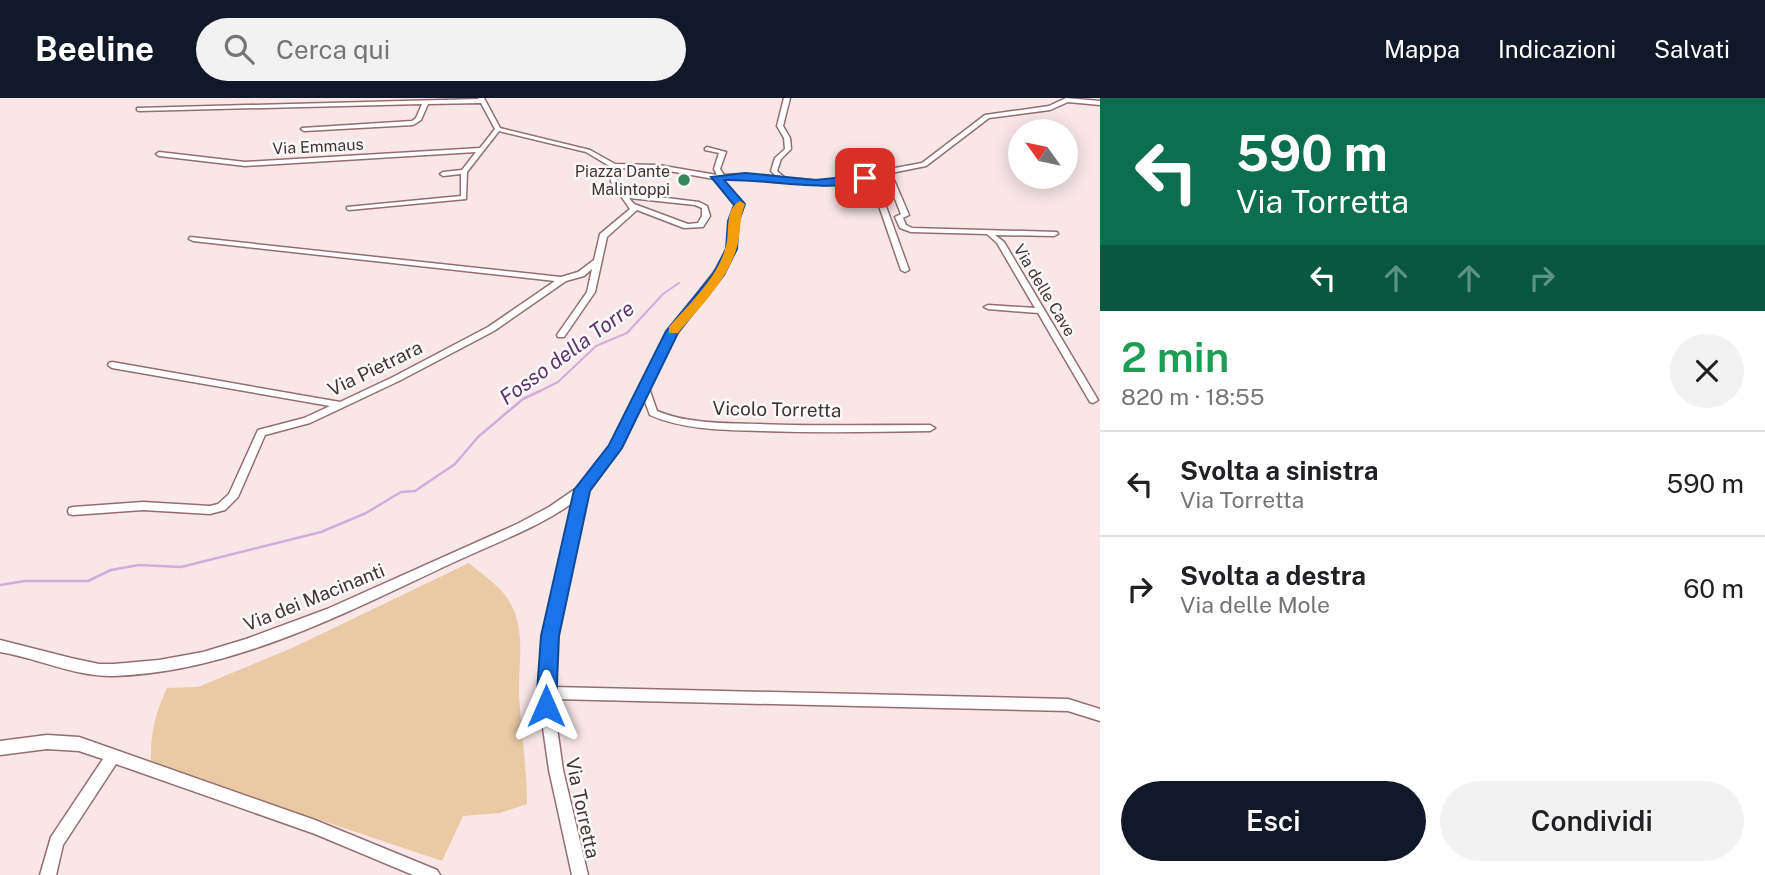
<!DOCTYPE html>
<html lang="it">
<meta charset="utf-8">
<style>
:root{--surface:#fff;--page:#f2f2f2;--text:#202124;--muted:#757577;--line:#e0e0e0;--accent:#111827}
body{margin:0;font-family:"Public Sans",sans-serif;background:var(--page);color:var(--text);height:100vh;display:flex;flex-direction:column;font-size:26px;white-space:nowrap}
*{box-sizing:border-box;margin:0}
p{font-size:23px;color:var(--muted)}
.icon{flex:none;width:38px;height:38px;fill:none;stroke:currentColor;stroke-width:2;stroke-linecap:round;stroke-linejoin:round}
.map{position:relative;flex:1;overflow:hidden}
.sheet{display:flex;flex-direction:column;background:var(--surface);width:665px}
.sheet>*{flex:none}
.hud{background:#0b6e4f;color:#fff;overflow:hidden}
.needle{width:46px;rotate:303deg}
.buttons{position:absolute;left:1008px;top:21px;display:grid;gap:14px}
.buttons a{display:grid;place-items:center;width:70px;height:70px;border-radius:50%;background:var(--surface);box-shadow:0 4px 18px #0003;font-size:35px}
.pin{position:absolute;display:grid;place-items:center;width:60px;height:60px;color:#fff;margin:-30px;border-radius:14px;box-shadow:0 4px 10px #0006}
.me{position:absolute;width:77px;margin:-38px;rotate:0deg;stroke-linejoin:round;filter:drop-shadow(0 0 5px #0008)}
.turn{display:flex;align-items:center;gap:24px;height:147px;padding:0 21px;font-size:32px}
.turn .icon{width:91px;height:91px;stroke-width:2.5}
.turn b{display:block;font-size:49px;line-height:60px}
.lanes{display:flex;align-items:center;height:66px;padding:0 21px;background:#0003;justify-content:center;gap:35px;direction:ltr}
.lanes .off{opacity:.35}
.round{display:grid;place-items:center;flex:none;width:74px;height:74px;border-radius:37px;background:var(--page)}
.head{display:flex;align-items:center;justify-content:space-between;height:119px;padding:0 21px}
h1{font-size:42px;font-weight:600;line-height:52px;color:#1e9e55}
.button{display:flex;gap:14px;margin-top:auto;padding:14px 21px}
.button a{flex:1;height:80px;border-radius:42px;background:var(--accent);color:#fff;font-size:28px;font-weight:600;line-height:80px;text-align:center}
.button a+a{background:var(--page);color:var(--text)}
ul{padding:0;list-style:none}
li{display:flex;align-items:center;gap:21px;height:105px;padding:0 21px;border-top:2px solid var(--line)}
li div{flex:1}
li b{display:block;font-size:26px}
li em{font-style:normal}
header{display:flex;align-items:center;gap:42px;box-sizing:border-box;height:98px;padding:0 35px;background:var(--accent);color:#fff}
header strong{font-size:33px}
nav{display:flex;gap:38px;margin-inline-start:auto;font-size:24px}
.search{width:490px;height:63px;background:var(--page);display:flex;align-items:center;gap:18px;box-sizing:border-box;padding:0 24px;border-radius:38px;color:var(--muted);font-size:26px}
main{display:flex;flex:1;min-height:0}
.map>svg:first-child{display:block}
.green{fill:#eac9a4}
.lines{fill:none;stroke-linecap:round;stroke-linejoin:round}
.stream-far1{stroke:#d1addc;stroke-width:2}
.stream{stroke:#d1addc;stroke-width:2.5}
.minor-casing{stroke:#946e70;stroke-width:3}
.minor{fill:#fff;fill-rule:evenodd}
.route{fill:#1a73e8;stroke:#114b97;stroke-width:2}
.slow{fill:#f59e0b}
.poi-dot{fill:#378656;stroke:#f9f9f9;stroke-width:2.5}
.labels{text-anchor:middle;stroke-width:5;stroke-linejoin:round;paint-order:stroke}
.far-street-label{font-size:16px;fill:#443334;stroke:#f9f9f9}
.far-poi-label{font-size:16px;fill:#443334;stroke:#f9f9f9;text-anchor:end}
.street-label{font-size:19px;fill:#443334;stroke:#f9f9f9}
.water-label{font-size:21px;font-style:italic;fill:#5e316b;stroke:#f9f9f9}
</style>
<header>
<strong>Beeline</strong>
<div class="search"><svg class="icon" aria-label="search" viewBox="0 0 24 24"><circle cx="10" cy="10" r="6"/><path d="M15 15l6 6"/></svg>Cerca qui</div>
<nav><a>Mappa</a><a>Indicazioni</a><a>Salvati</a></nav>
</header>
<main>
<div class="map">
<svg width="1100" height="777" viewBox="0 0 1100 777">
<rect width="100%" height="100%" fill="#f9e7e8"/>
<path class="green" d="M469 465C480 475 496 485 505 497 528 528 518 563 519 597 521 634 527 669 527 706L500 715 463 718 442 763 151 665C150 636 155 616 167 590L198 589 292 550Z"/>
<g class="lines">
<polyline class="stream-far1" points="536,295 558,284 596,248 627,235 663,196 679,185"/>
<polyline class="stream" points="0,487 25,483 88,483 111,472 139,467 181,469 321,434 366,415 401,394 415,393 455,366 478,339 523,301 540,293"/>
<g class="minor-casing">
<g id="minor">
<path d="M478 0H484L500 30 590 52 615 66 658 67 717 77 714 71 719 55 705 52V50L707 49 726 54 720 71 724 77 742 76 777 79 771 73 775 60 785 51 784 40 777 28 784 0H790L783 28 790 40 791 51 781 61 777 73 785 80 825 83 922 65 985 17 1049 8 1066 0 1100 3V7L1068 4 1050 12 989 20 926 68 891 75 909 117 903 120 906 127 912 130 1057 134 1058 136 1054 138 995 137 1004 144 1098 302 1093 305 1090 304 1038 215 988 211 984 209 988 207 1035 210 997 145 987 136 911 134 900 130 895 119 901 116 885 76 875 78 909 172 905 174 901 172 869 79 825 87 742 80 721 81 743 106 737 123 736 147 729 165 676 235 649 290 657 313C688 326 725 325 758 326 815 328 873 327 930 327L935 330 930 333C874 334 818 335 762 333 724 332 684 332 650 317L644 301 619 353 587 393 566 483 554 554 553 589 1068 601 1100 611V623L1068 613 553 601 563 672 588 777H572L549 672 538 595 540 591C543 527 558 466 574 404 536 431 492 446 450 466 345 515 233 574 114 578 75 579 38 560 0 554V542L71 560 99 566H114L159 562 203 554 246 541 327 511 517 426 549 409 578 389 611 348 668 234 721 165 728 147 729 123 736 106 714 81 658 71 617 70V84L626 95 699 104 707 108 710 118 703 129 684 130 637 112 607 139 595 194 564 239H558L557 237 587 194 592 171 584 178 566 183 494 233 399 283 310 325 265 337 238 399 225 412 210 416 143 412 73 417 69 416 68 413 69 410 73 409 143 404 210 408 218 406 229 396 258 332 304 320 330 308 112 270 108 267 109 265 112 264 340 304 393 279 488 229 555 183 193 143 189 141 190 139 561 179 578 174 594 162 600 136 630 111 611 84V69L586 54 499 33 467 74 466 101 349 112 347 111V109L461 98V76L443 78 440 76 443 74 462 72 476 54 245 68 159 58 156 56 159 54 245 64 480 50 495 31 481 5 428 6 421 22 413 27 304 33 301 31 302 30 412 23 416 20 422 6 139 13 137 12V10L479 1ZM629 100 695 107 702 110V118L698 125 688 126 634 106Z"/>
<polygon points="47,637 79,639 315,722 437,772 440,777 413,777 315,736 116,666 63,747 56,777 40,777 51,739 103,661 79,653 47,651 0,657 0,643"/>
</g>
</g>
<use href="#minor" class="minor"/>
</g>
<path class="route" d="M746 75 815 82 865 77 870 80C844 97 759 80 724 82L745 106 739 123 737 151 724 177 678 235 622 350 590 393 559 538 556 608 553 614 546 617 539 614 536 608 541 538 574 392 609 347 666 233 713 176 726 151 728 123 734 107 711 79Z"/>
<path class="slow" d="M740 103 745 106C739 121 741 135 737 149 728 182 699 210 678 235H669V229C689 206 718 180 726 148 730 134 724 111 740 103Z"/>
<circle class="poi-dot" cx="684" cy="82" r="7"/>
<g class="labels">
<g class="far-street-label">
<text transform="translate(318 48) rotate(-3)" y="6">Via Emmaus</text>
<text transform="translate(1045 192) rotate(59)" y="6">Via delle Cave</text>
</g>
<g class="far-poi-label">
<text x="670" y="79">Piazza Dante<tspan x="670" dy="18">Malintoppi</tspan></text>
</g>
<g class="street-label">
<text transform="translate(375 270) rotate(-26)" y="7">Via Pietrara</text>
<text transform="translate(777 311) rotate(1)" y="7">Vicolo Torretta</text>
<text transform="translate(314 499) rotate(-22)" y="7">Via dei Macinanti</text>
<text transform="translate(583 710) rotate(78)" y="7">Via Torretta</text>
</g>
<g class="water-label">
<text transform="translate(567 255) rotate(-36)" y="7">Fosso della Torre</text>
</g>
</g>
</svg>
<div class="buttons">
<a><svg class="needle" viewBox="-14 -14 28 28"><path d="M0-13l5 13h-10z" fill="#e53935"/><path d="M0 13l5-13h-10z" fill="#757577"/></svg></a>
</div>
<div class="pin" style="left:865px;top:80px;background:#d93025"><svg class="icon" aria-label="arrive" viewBox="0 0 24 24"><path d="M6 21V4h12l-3 4 3 4H6"/></svg></div>
<svg class="me" style="left:546px;top:608px" viewBox="-20 -20 40 40"><path d="M0-17L14 15 0 8-14 15z" fill="#1a73e8" stroke="#fff" stroke-width="4"/></svg>
</div>
<section class="sheet">
<div class="hud">
<div class="turn"><svg class="icon" aria-label="left" viewBox="0 0 24 24"><path d="M17 20v-9H6M10 6l-5 5 5 5"/></svg><div><b>590 m</b>Via Torretta</div></div>
<div class="lanes"><svg class="icon" aria-label="left" viewBox="0 0 24 24"><path d="M17 20v-9H6M10 6l-5 5 5 5"/></svg><svg class="icon off" aria-label="ahead" viewBox="0 0 24 24"><path d="M12 20V5M6 11l6-6 6 6"/></svg><svg class="icon off" aria-label="ahead" viewBox="0 0 24 24"><path d="M12 20V5M6 11l6-6 6 6"/></svg><svg class="icon off" aria-label="right" viewBox="0 0 24 24"><path d="M7 20v-9h11M14 6l5 5-5 5"/></svg></div>
</div>
<div class="head"><div><h1>2 min</h1><p>820 m · 18:55</p></div><a class="round"><svg class="icon" aria-label="close" viewBox="0 0 24 24"><path d="M6 6l12 12M18 6L6 18"/></svg></a></div>
<ul>
<li><svg class="icon" aria-label="left" viewBox="0 0 24 24"><path d="M17 20v-9H6M10 6l-5 5 5 5"/></svg><div><b>Svolta a sinistra</b><p>Via Torretta</p></div><em>590 m</em></li>
<li><svg class="icon" aria-label="right" viewBox="0 0 24 24"><path d="M7 20v-9h11M14 6l5 5-5 5"/></svg><div><b>Svolta a destra</b><p>Via delle Mole</p></div><em>60 m</em></li>
</ul>
<div class="button"><a>Esci</a><a>Condividi</a></div>
</section>
</main>
